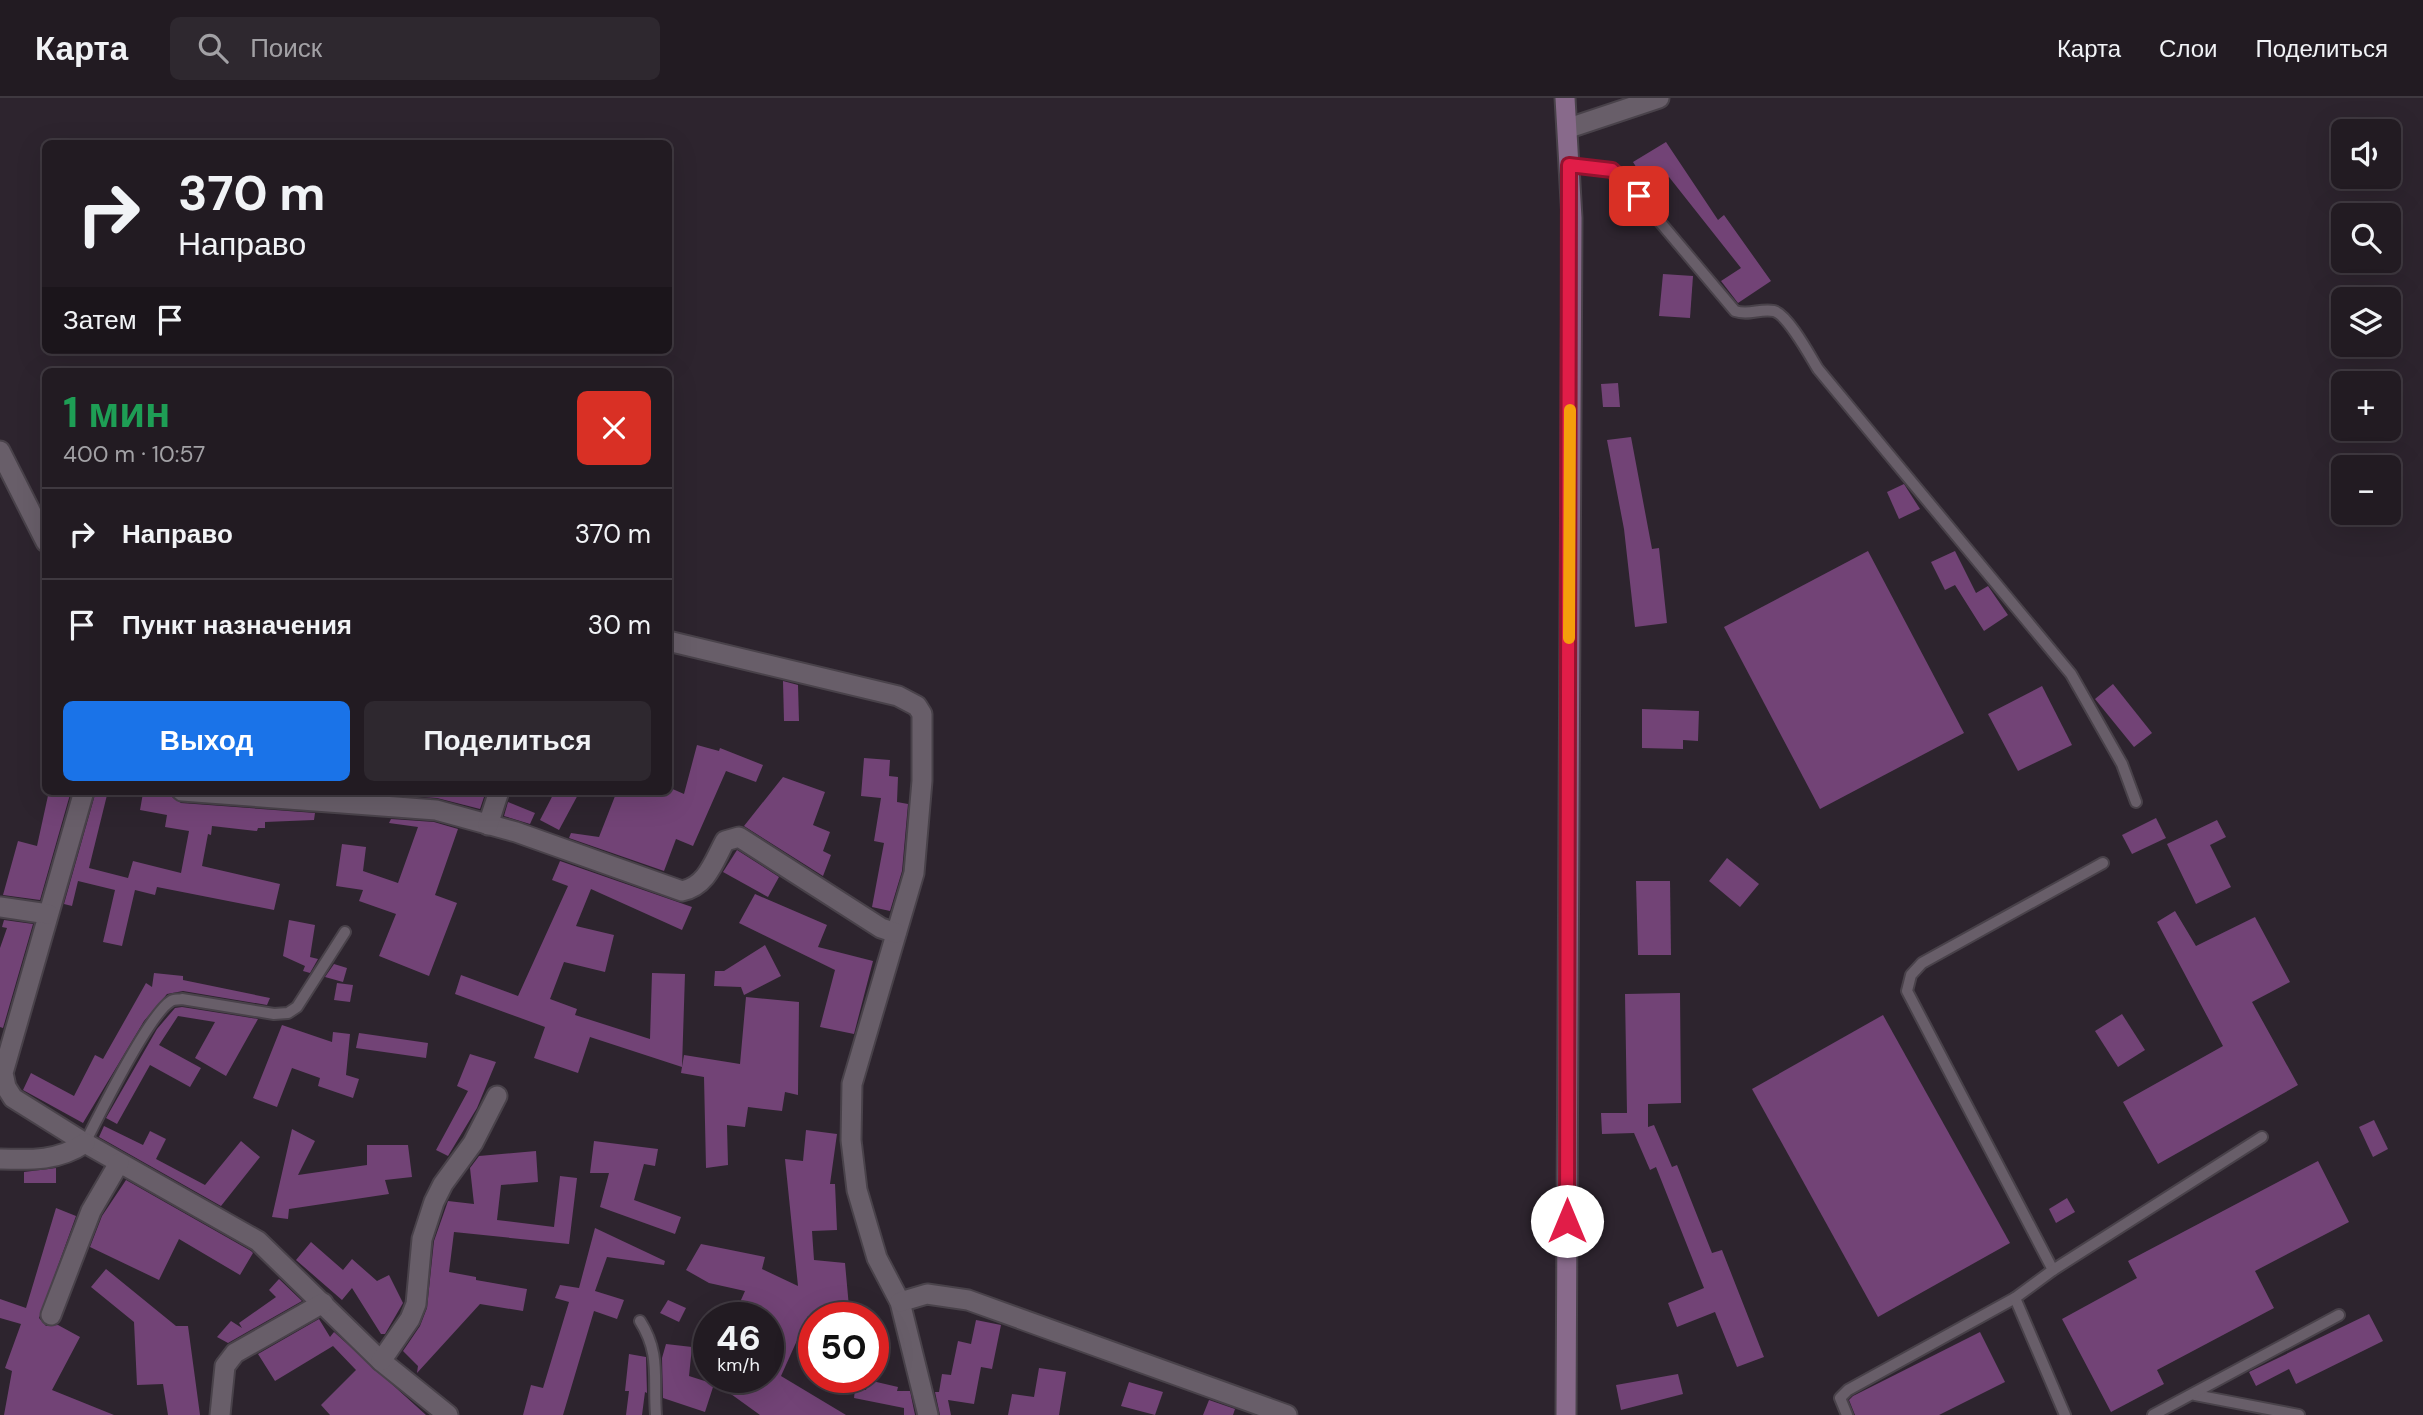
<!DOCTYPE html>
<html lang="ru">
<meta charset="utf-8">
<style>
:root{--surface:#221b22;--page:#2e282f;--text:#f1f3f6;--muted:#a2a1a5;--line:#3f3940;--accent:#1a73e8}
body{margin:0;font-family:"DM Sans",sans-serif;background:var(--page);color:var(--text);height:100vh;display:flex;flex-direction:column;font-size:26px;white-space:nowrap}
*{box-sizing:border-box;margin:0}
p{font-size:23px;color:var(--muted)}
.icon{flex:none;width:38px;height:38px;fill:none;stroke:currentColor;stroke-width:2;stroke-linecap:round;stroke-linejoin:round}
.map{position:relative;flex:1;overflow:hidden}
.details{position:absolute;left:42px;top:270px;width:630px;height:427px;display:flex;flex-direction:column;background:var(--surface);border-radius:10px;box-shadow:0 7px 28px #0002,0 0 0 2px var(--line)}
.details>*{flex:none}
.top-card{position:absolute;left:42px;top:42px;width:630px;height:214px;border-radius:10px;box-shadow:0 7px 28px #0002,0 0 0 2px var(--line);background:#221b22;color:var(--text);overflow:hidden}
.tools{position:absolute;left:2331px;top:21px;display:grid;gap:14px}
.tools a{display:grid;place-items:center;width:70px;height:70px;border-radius:10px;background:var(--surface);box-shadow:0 7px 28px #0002,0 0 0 2px var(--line);font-size:35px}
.speed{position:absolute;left:693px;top:1204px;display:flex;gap:14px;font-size:35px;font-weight:700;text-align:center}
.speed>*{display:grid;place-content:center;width:91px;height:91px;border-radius:50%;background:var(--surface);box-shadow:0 7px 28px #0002,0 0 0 2px var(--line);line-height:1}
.speed small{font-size:18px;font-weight:400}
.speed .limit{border:10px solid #d22;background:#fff;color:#111}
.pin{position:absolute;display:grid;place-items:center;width:60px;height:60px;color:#fff;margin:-30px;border-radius:14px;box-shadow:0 4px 10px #0006}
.me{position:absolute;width:77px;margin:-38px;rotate:0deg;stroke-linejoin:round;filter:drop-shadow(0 0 5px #0008)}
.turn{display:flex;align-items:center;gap:24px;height:147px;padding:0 21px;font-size:32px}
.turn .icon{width:91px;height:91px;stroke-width:2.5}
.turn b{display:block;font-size:49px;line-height:60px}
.then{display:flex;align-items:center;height:66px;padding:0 21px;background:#0003;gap:14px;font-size:26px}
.round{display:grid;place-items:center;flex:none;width:74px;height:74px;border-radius:10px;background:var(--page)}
.head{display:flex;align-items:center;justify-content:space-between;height:119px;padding:0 21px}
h1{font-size:42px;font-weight:700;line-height:52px;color:#1e9e55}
.cta{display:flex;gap:14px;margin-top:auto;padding:14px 21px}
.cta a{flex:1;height:80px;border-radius:10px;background:var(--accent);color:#fff;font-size:28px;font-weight:700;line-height:80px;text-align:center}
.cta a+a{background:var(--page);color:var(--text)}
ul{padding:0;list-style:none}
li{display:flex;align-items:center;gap:21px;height:91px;padding:0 21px;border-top:2px solid var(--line)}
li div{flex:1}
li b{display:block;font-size:26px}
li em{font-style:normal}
header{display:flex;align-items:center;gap:42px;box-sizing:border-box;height:98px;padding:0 35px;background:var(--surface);border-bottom:2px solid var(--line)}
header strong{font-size:33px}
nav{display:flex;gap:38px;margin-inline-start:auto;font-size:24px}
.search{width:490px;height:63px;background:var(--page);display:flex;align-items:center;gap:18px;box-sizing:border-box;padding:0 24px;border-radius:10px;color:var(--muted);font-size:26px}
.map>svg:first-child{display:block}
.building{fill:#724376}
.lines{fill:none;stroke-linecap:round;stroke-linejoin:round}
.service-casing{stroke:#49424a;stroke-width:14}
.minor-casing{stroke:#49424a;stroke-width:23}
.secondary-casing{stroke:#49424a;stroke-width:23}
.service{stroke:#685e69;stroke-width:10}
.minor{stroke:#685e69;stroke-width:19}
.secondary{stroke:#886a8b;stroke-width:19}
.route-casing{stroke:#92132f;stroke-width:18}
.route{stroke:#e11d48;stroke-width:12}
.slow{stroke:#f59e0b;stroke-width:12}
</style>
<header>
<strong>Карта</strong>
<div class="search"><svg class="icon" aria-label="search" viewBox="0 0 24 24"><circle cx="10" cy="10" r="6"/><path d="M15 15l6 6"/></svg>Поиск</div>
<nav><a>Карта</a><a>Слои</a><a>Поделиться</a></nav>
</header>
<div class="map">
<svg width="2423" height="1317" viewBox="0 0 2423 1317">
<rect width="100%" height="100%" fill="#2d242e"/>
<g class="building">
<polygon points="1666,44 1718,122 1724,117 1771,183 1738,205 1721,183 1741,170 1669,79 1650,91 1633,64"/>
<polygon points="1663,176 1693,178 1690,220 1659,218"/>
<polygon points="1618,285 1620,309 1603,309 1601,286"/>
<polygon points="1631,339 1652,451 1659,450 1667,525 1635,529 1624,431 1607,342"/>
<polygon points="1904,386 1920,411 1899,421 1887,394"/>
<polygon points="1868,453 1964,635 1820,711 1724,529"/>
<polygon points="1955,453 1976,495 1988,488 2008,517 1984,533 1955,487 1945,492 1931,464"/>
<polygon points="783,583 798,587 799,623 784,623"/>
<polygon points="2113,586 2152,635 2134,649 2095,601"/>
<polygon points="2042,588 2072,647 2018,673 1988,616"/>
<polygon points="1642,611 1699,613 1698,643 1683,642 1683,651 1642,650"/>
<polygon points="697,647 719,653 720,650 763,667 756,684 726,673 693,748 676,741 664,773 569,740 571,735 599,739 617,693 668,693 668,689 684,696"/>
<polygon points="864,660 890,662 889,678 898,679 897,704 908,706 902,773 890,813 872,809 884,745 874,743 881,700 861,698"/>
<polygon points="783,679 825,694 813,727 830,734 823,753 831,757 823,778 744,728"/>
<polygon points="49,693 71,693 40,802 3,797 18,743 37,748"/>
<polygon points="96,693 108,693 89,770 128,780 133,763 181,775 189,733 165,729 167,717 140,712 143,695 172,699 181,705 315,715 314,722 265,724 265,730 258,730 257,733 212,728 211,737 208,736 202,768 280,786 274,812 157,789 155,797 135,792 122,848 103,844 115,792 78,783 72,808 64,806"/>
<polygon points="396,693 486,693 480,711 437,700 396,697"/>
<polygon points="555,693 580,693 559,732 540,722"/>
<polygon points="508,704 535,715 530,726 504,718"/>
<polygon points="2156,720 2166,740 2132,756 2122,737"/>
<polygon points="391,721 434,724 458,731 435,797 457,805 429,878 379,858 396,816 359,803 363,792 336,788 342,746 366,749 363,773 398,785 418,729 389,725"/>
<polygon points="2217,722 2226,739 2210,747 2231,789 2196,806 2167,746"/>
<polygon points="737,752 779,779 768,799 723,774"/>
<polygon points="1727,760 1759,786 1740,809 1709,783"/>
<polygon points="560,763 692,809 682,832 591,791 576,828 614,837 605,874 564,864 550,901 577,911 575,917 650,941 652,875 685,876 682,969 590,939 578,975 534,960 545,929 455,896 461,877 518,898 568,788 552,782"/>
<polygon points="1636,783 1670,783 1671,857 1638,857"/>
<polygon points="755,796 827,827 818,849 873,863 854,936 820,929 835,872 739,825"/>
<polygon points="2175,813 2196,848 2255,819 2290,884 2252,904 2298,987 2158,1066 2123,1004 2223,948 2157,824"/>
<polygon points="4,822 33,826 3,930 0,929 0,850 7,830 2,829"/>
<polygon points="289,822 315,827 310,859 318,861 310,875 303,873 305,868 283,858"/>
<polygon points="765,847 781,878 744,897 741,889 714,888 715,873 724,873"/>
<polygon points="334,866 347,870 343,884 325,879"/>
<polygon points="154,875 183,878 183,882 270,900 267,907 183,893 167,896 144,923 83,1025 23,992 31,975 74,998 95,957 103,961 146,885 152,889"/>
<polygon points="337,885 353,887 350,904 334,902"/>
<polygon points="1680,895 1681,1005 1648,1006 1648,1029 1654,1027 1672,1069 1677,1067 1712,1155 1722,1152 1764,1259 1737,1269 1715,1214 1677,1229 1668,1205 1704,1190 1656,1069 1650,1072 1634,1035 1602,1036 1601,1015 1627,1015 1625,896"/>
<polygon points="746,899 799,904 798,997 785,994 782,1013 748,1009 745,1029 727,1027 728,1067 706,1070 704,979 681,975 684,957 740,966"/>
<polygon points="182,909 258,921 226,978 195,960 215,924 178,918 159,947 201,970 190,989 150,967 117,1026 106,1020 157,931 175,910"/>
<polygon points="2122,916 2145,952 2118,969 2095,933"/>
<polygon points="1883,917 2010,1145 1878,1219 1752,991"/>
<polygon points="282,927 332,944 333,934 350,936 346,977 359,981 353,1000 318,988 320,980 292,970 277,1009 253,1000"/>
<polygon points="359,935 428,945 426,960 356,950"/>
<polygon points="470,956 496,964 477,1010 448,1058 436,1052 468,993 457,988"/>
<polygon points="2374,1022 2388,1051 2373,1059 2359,1029"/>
<polygon points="104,1028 143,1047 150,1033 166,1041 156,1061 205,1087 241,1043 260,1059 221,1108 99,1039"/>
<polygon points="292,1031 315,1043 298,1077 367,1067 367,1047 408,1047 412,1079 385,1082 389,1096 289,1111 288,1121 272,1119"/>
<polygon points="806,1032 837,1036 830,1086 835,1086 837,1132 812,1133 814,1162 845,1165 850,1220 808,1218 781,1278 846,1317 760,1317 724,1291 733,1279 768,1279 768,1220 733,1220 745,1193 709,1185 686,1172 701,1146 765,1159 762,1171 798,1188 785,1061 803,1063"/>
<polygon points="594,1043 658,1051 655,1068 644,1066 634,1102 681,1119 675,1136 600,1109 609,1075 590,1075"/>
<polygon points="536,1053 538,1084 501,1087 497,1122 554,1129 560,1078 577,1080 569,1146 454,1134 449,1174 476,1179 476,1182 527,1191 523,1213 480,1206 417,1275 418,1268 403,1253 420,1228 427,1210 434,1143 448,1103 474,1106 470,1070 479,1058"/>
<polygon points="2318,1063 2349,1124 2255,1173 2274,1210 2157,1272 2164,1286 2111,1314 2062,1221 2137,1180 2128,1163"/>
<polygon points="56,1070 56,1085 24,1085 24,1074"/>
<polygon points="126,1082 251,1153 253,1155 240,1177 179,1141 159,1182 90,1149 102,1118"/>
<polygon points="2067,1100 2075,1114 2056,1125 2049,1111"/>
<polygon points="56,1110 76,1118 39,1220 46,1228 58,1227 80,1239 52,1292 114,1317 4,1317 12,1273 5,1270 21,1226 0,1220 0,1201 26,1210"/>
<polygon points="595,1130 665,1163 664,1167 607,1159 595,1193 624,1202 617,1221 594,1213 563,1317 523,1317 531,1287 543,1290 569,1204 555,1200 560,1187 579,1190"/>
<polygon points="311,1144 343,1172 352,1161 377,1183 389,1177 403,1205 385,1236 381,1236 352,1190 342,1202 296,1162"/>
<polygon points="106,1171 176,1228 188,1228 200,1317 168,1317 163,1286 137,1287 134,1224 91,1189"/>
<polygon points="279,1181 302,1203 228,1245 217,1239 231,1223 242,1230 239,1225 276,1199 269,1192"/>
<polygon points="668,1202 686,1210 679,1224 660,1215"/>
<polygon points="2369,1216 2383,1243 2296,1286 2289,1271 2256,1288 2249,1274"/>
<polygon points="319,1221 330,1239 334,1234 426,1317 330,1317 321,1307 356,1272 333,1248 275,1283 258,1256"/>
<polygon points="976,1222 1001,1227 992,1271 981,1269 974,1306 948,1302 951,1317 940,1317 935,1294 939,1294 942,1276 951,1277 958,1243 971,1246"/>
<polygon points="1980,1234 2005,1284 1939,1317 1855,1317 1849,1302 1853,1298"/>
<polygon points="666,1246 692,1249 689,1278 714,1286 705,1314 663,1300 662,1260"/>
<polygon points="629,1256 646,1259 647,1295 645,1294 642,1317 626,1317 629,1293 625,1293"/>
<polygon points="1039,1270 1066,1274 1059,1317 1008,1317 1012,1296 1034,1299"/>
<polygon points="1678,1276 1683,1296 1621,1312 1616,1287"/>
<polygon points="868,1282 898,1289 897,1293 910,1293 915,1317 904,1317 904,1310 854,1300 855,1292 866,1292"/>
<polygon points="1129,1284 1163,1294 1155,1317 1121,1308"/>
<polygon points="1209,1302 1235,1311 1233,1317 1203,1317"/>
</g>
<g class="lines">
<g class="service-casing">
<g id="service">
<path d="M1569 67 1612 72 1628 86 1735 213C1749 218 1760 210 1774 213 1788 217 1810 258 1818 271L2071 576 2122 666 2136 704"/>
<path d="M85 1045C98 1019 149 916 171 903 174 901 178 902 182 901L274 916 288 915 297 909 345 834"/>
<polyline points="2053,1172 1907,893 1911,877 1922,865 2103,765"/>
<path d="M640 1223C661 1256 653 1280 656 1317"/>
<polyline points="2195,1297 2299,1317"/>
<polyline points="1847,1317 1840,1300 1848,1292 2015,1200"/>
<polyline points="2065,1317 2015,1200 2053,1172 2262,1039"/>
<polyline points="2153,1317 2339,1217"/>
</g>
</g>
<g class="minor-casing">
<g id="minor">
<polyline points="1569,30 1659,0"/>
<polyline points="0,353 46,444"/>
<polyline points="668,543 898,598 917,608 922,616 922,683 914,775 852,986 851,1042 857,1092 877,1160 900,1204 928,1317"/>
<polyline points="84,693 3,975 6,989 13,1000 85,1045 258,1143 381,1263 448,1317"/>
<path d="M182 693 436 712 516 734 682 793C707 788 714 763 725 743L739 739 881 830 896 835"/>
<polyline points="488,727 499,693"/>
<polyline points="0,809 48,816"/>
<path d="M0 1061C32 1062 58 1063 85 1045"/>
<polyline points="900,1204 927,1196 968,1202 1287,1317"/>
<polyline points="51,1217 91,1113 119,1065"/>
<polyline points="381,1263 410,1221 416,1206 422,1141 434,1104 443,1086 473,1045 497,998"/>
<polyline points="220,1317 225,1268 235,1255 323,1205"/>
</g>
</g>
<g class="secondary-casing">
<polyline id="secondary" points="1565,0 1572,120 1566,1317"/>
</g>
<use href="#service" class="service"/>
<use href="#minor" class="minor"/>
<use href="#secondary" class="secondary"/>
</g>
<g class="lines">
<g class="route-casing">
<polyline id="route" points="1567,1123 1569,67 1612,72 1639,98"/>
</g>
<use href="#route" class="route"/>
<polyline class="slow" points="1569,540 1570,312"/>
</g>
</svg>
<div class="tools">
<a><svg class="icon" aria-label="sound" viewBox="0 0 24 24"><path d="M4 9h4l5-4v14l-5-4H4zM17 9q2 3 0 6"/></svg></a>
<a><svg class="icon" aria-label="search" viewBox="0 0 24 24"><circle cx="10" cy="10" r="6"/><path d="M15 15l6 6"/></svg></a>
<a><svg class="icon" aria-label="layers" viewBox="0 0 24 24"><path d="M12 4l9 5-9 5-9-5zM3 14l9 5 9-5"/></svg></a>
<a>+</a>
<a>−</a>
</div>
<div class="speed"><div>46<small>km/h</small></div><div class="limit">50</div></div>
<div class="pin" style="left:1639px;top:98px;background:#d93025"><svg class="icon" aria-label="arrive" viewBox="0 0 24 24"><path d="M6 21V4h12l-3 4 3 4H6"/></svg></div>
<svg class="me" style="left:1567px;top:1123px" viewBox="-20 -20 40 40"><circle r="19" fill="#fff"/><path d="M0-13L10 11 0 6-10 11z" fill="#e11d48"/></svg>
<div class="top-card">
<div class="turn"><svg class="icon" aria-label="right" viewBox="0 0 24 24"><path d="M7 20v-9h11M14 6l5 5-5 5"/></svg><div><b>370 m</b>Направо</div></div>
<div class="then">Затем<svg class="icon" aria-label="arrive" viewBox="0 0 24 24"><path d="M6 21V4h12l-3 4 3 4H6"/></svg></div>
</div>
<section class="details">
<div class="head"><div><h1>1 мин</h1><p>400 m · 10:57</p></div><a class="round" style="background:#d93025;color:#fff"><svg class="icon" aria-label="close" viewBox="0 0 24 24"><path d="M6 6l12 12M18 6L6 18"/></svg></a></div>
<ul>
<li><svg class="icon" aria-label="right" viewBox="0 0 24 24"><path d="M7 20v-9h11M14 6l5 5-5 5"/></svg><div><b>Направо</b></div><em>370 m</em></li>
<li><svg class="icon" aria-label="arrive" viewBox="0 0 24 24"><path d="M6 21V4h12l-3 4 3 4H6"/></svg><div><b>Пункт назначения</b></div><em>30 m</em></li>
</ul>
<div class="cta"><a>Выход</a><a>Поделиться</a></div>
</section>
</div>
